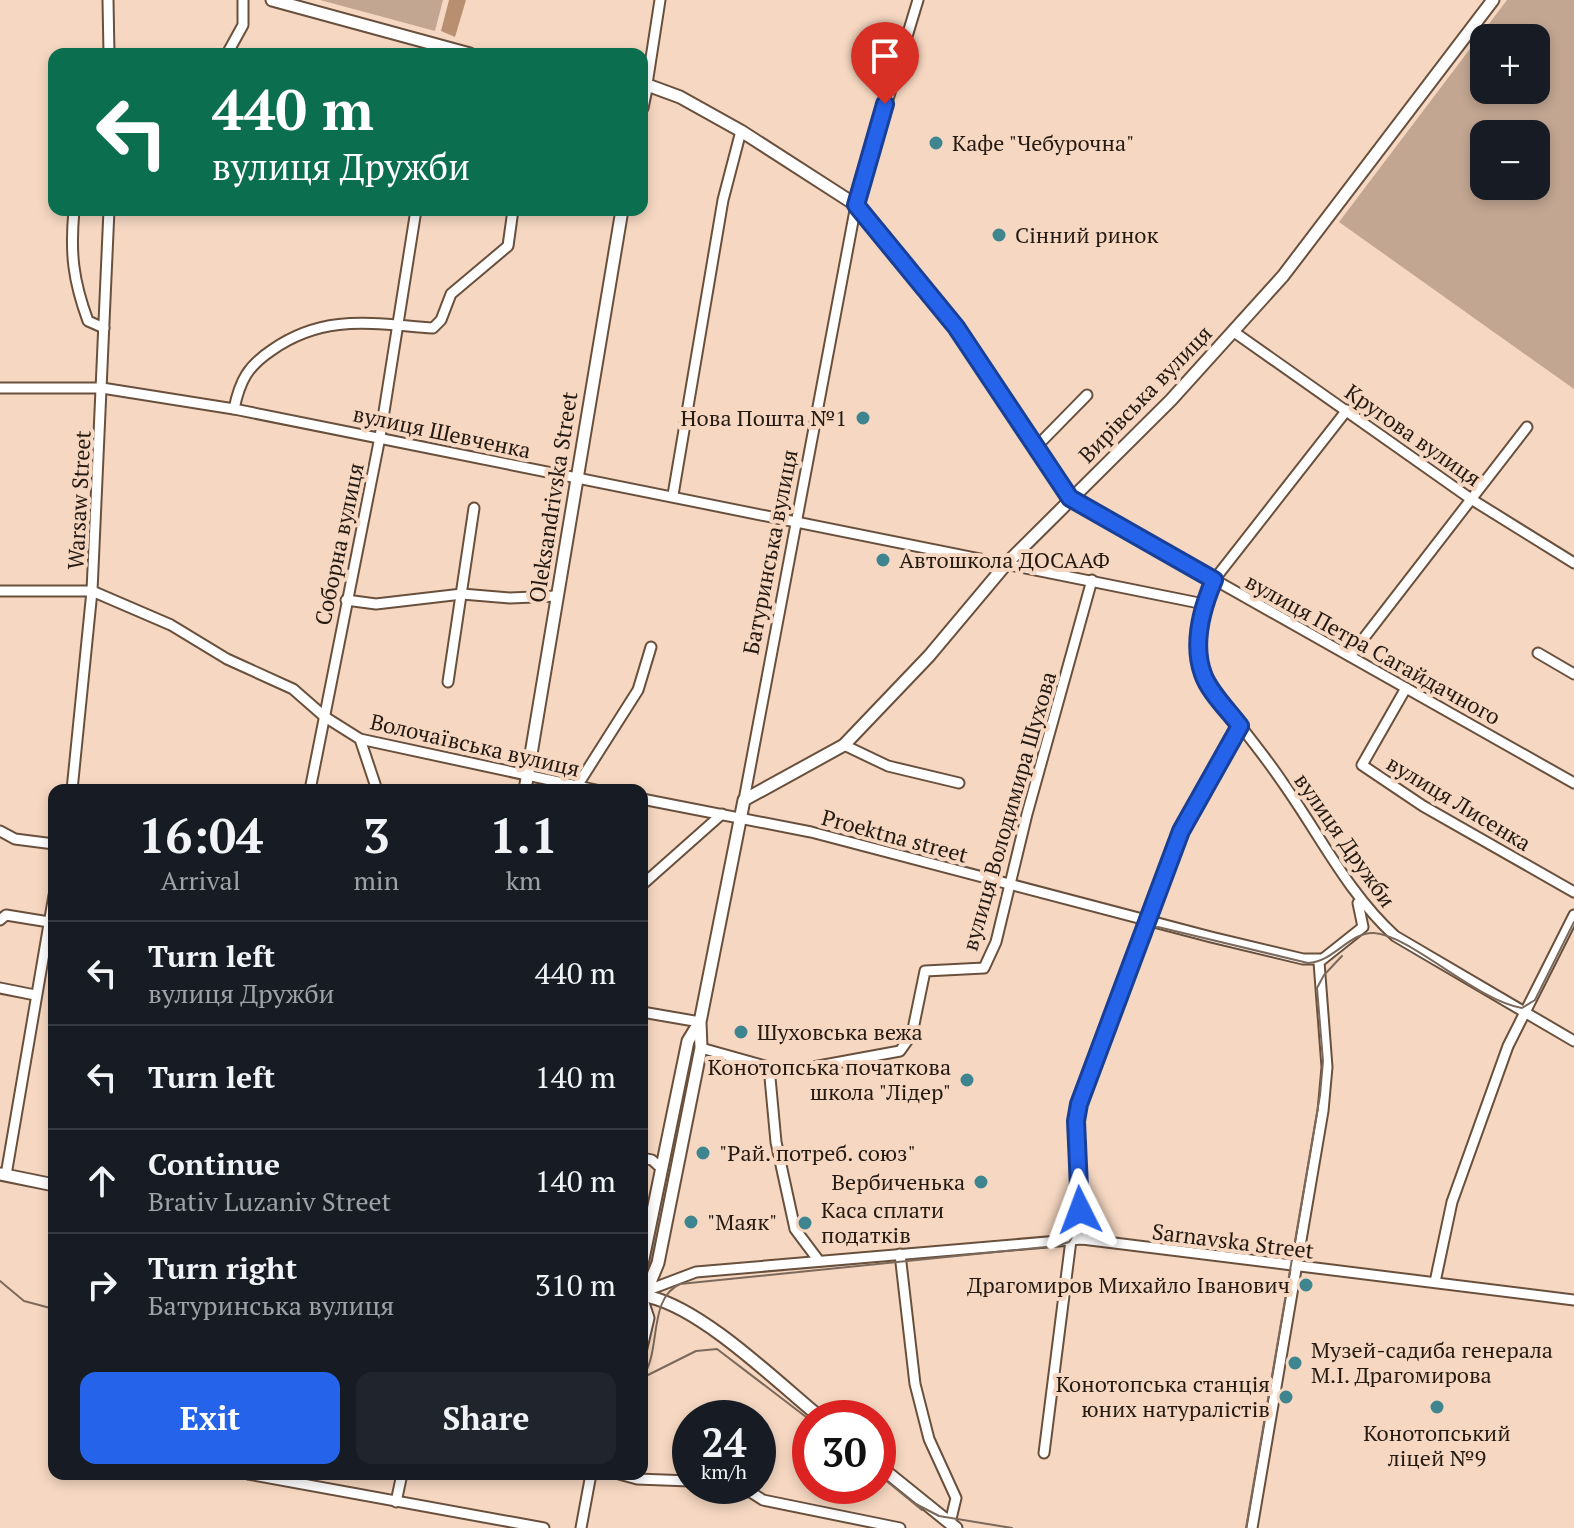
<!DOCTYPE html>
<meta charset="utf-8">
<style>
:root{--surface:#171b24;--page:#20242c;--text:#f1f3f6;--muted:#9ea1a6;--line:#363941;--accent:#2563eb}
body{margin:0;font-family:"PT Serif",serif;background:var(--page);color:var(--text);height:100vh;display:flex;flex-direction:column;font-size:30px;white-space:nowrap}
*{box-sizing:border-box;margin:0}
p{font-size:26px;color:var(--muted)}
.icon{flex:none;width:44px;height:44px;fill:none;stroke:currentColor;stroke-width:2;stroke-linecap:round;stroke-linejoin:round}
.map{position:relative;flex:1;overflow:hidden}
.side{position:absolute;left:48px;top:784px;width:600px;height:696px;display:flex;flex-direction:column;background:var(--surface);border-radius:16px;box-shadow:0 4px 12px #0003}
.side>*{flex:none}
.guide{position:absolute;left:48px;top:48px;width:600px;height:168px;border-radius:16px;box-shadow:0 4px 12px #0003;background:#0b6e4f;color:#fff;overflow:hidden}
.controls{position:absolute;left:1470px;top:24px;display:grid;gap:16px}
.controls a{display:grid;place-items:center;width:80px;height:80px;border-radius:16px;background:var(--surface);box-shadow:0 4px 12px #0003;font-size:40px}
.speed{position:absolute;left:672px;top:1400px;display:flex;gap:16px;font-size:40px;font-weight:700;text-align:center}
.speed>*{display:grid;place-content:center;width:104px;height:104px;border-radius:50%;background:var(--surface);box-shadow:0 4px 12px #0003;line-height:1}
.speed small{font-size:20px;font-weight:400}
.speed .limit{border:12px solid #d22;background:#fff;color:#111}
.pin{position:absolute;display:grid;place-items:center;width:68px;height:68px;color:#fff;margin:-82px -34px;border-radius:50% 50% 50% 0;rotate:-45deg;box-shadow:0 0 8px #0007}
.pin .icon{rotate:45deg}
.me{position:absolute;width:88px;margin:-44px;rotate:357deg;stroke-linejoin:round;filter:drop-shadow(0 0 6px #0008)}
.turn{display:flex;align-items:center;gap:28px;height:168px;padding:0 32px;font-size:36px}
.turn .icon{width:104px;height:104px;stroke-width:2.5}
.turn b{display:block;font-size:56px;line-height:68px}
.eta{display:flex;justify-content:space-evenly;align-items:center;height:136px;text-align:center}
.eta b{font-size:48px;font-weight:600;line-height:56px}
.cta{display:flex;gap:16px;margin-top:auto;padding:16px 32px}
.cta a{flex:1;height:92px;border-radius:16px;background:var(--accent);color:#fff;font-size:32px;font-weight:600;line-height:92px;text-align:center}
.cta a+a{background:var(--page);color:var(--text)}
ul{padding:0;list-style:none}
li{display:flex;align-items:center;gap:24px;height:104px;padding:0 32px;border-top:2px solid var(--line)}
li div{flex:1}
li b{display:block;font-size:30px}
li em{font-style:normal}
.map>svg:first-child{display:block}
.green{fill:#c2a692;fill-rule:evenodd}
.forest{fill:#b89071}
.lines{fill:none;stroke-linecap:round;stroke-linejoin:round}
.minor-casing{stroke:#69503d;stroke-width:13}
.major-casing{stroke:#69503d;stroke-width:15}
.minor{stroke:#fff;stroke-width:9}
.major{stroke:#fff;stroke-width:11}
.tram{stroke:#7c695b;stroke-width:2}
.route-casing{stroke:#184099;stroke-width:20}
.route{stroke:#2563eb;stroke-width:14}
.poi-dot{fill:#3f8590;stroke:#f6d8c2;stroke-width:3}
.labels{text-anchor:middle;stroke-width:8;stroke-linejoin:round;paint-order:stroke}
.poi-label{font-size:22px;fill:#251a12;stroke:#f6d8c2;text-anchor:start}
.street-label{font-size:22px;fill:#251a12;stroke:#f6d8c2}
</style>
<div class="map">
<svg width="1574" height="1528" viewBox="0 0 1574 1528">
<rect width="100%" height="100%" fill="#f6d8c2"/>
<g class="green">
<polygon points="320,0 443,0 435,31"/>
<path d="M1507 0H1574V389L1339 222ZM1484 38H1536V90H1484ZM1484 134H1536V186H1484Z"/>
<polygon points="696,1041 653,1265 647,1266 693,1042"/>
</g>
<polygon class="forest" points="449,0 466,0 455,37 441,31"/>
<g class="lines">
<g class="minor-casing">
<g id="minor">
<polyline points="108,0 109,54"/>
<polyline points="227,54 243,25 243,0"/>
<polyline points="647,84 660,0"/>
<path d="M74 210C70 253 73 280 88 321L104 328"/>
<polyline points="1234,332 1471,499 1574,563"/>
<polyline points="0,388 102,388 234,409 1204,604"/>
<path d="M234 409C240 380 248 366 272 350 325 313 373 324 433 328L441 320 451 294 508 246 513 210"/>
<path d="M1347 410 1214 580C1202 607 1191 645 1203 675 1207 685 1217 696 1224 705 1244 731 1265 756 1283 783 1320 835 1347 892 1395 936L1574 1041"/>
<polyline points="1036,447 1087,395"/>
<polyline points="673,495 723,200 741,131"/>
<polyline points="1070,498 1574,783"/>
<polyline points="0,591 92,591 171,625 227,659 293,689 325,717 360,739 596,790"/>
<polyline points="346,600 376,604 462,594 510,598 557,596"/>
<polyline points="1538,653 1574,674"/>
<polyline points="1350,656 1527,427"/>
<polyline points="448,682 474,508"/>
<polyline points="1406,688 1362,765 1423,806 1574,892"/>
<polyline points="360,739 377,790"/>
<polyline points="844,745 888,766 959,783"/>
<polyline points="577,786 638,690 651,647"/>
<polyline points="72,790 92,591 109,210"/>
<polyline points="310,790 380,437 416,210"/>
<polyline points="642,799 811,832 1211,937 1303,959 1320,959"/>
<polyline points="744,800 856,205 918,0"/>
<polyline points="0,831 15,839 54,844"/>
<polyline points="642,885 722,814"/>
<polyline points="0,920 6,915 49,922"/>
<polyline points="0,988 35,995"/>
<polyline points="642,1012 700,1022"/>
<polyline points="701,1048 786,1072 900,1051 912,1034 925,971 984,968 996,942 1027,814 1092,580"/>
<polyline points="769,1067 776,1142 795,1229 819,1261"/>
<polyline points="642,1158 652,1160 662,1169"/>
<polyline points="6,1175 54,895"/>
<polyline points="1082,1239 1076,1121 1079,1104 1181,831 1240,726"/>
<polyline points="900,1254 915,1384 929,1439 956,1498 950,1523"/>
<polyline points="1435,1282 1452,1202 1508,1046 1574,915"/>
<polyline points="651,1289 696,1272 1082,1239 1574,1300"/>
<polyline points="642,1348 649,1318 644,1303"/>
<polyline points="1044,1453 1071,1240"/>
<polyline points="248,1474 544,1528"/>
<polyline points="619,1474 637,1479 690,1481"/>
<polyline points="741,1486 763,1500 900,1528"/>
<polyline points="396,1502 402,1474"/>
<polyline points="581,1528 591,1474"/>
<polyline points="1252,1528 1323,1111 1327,1067 1319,962 1363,927 1358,903"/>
</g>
</g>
<g class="major-casing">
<g id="major">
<polyline points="272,0 470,54"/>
<polyline points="642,83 680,97 741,131 856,205 956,327 1070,498"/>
<polyline points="642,108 647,84"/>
<polyline points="525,790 622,210"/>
<polyline points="0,1174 54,1185"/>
<polyline points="642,1264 688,1041 699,1023"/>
<polyline points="649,1285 658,1263 701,1048 700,1022 744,800 844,745 929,656 1007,563 1171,400 1283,276 1493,0"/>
<path d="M650 1297C704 1310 777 1382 821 1418"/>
<polyline points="878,1465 956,1528"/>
</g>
</g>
<use href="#minor" class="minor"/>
<use href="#major" class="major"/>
<g class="tram">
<polyline points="0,1281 24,1301 54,1309"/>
<path d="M642 1378C662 1352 647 1299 680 1284L1056 1246 1069 1242C1088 1217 1071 1142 1074 1108 1076 1090 1130 942 1140 930L1158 927 1308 963C1334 962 1349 932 1374 933 1410 935 1477 1001 1522 1008L1535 1000 1574 922"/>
<polyline points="642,1378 696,1351 717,1349 810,1420"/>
<polyline points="878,1474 922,1510"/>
<polyline points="916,1504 939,1516 1012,1528"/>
<polyline points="1246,1528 1320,1095 1323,1061 1317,988 1324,975 1342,956"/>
</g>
</g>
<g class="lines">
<g class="route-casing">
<path id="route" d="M885 104 856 205 956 327 1070 498 1214 580C1202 608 1192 644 1203 674 1209 692 1229 711 1240 726L1181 831 1079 1104 1076 1121 1080 1210"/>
</g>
<use href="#route" class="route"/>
</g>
<g class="poi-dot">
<circle cx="936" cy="143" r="8"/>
<circle cx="999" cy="235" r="8"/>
<circle cx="863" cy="418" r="8"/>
<circle cx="883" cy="560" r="8"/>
<circle cx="741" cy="1032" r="8"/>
<circle cx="967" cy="1080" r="8"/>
<circle cx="703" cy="1153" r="8"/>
<circle cx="981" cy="1182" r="8"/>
<circle cx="691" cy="1222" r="8"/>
<circle cx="805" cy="1223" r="8"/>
<circle cx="1306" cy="1285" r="8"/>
<circle cx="1295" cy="1363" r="8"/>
<circle cx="1286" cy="1397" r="8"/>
<circle cx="1437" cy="1407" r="8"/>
</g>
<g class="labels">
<g class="poi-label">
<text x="952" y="151">Кафе "Чебурочна"</text>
<text x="1015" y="243">Сінний ринок</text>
<text x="847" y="426" text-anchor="end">Нова Пошта №1</text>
<text x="899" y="568">Автошкола ДОСААФ</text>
<text x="757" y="1040">Шуховська вежа</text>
<text x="951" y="1075" text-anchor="end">Конотопська початкова<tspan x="951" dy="25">школа "Лідер"</tspan></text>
<text x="719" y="1161">"Рай. потреб. союз"</text>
<text x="965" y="1190" text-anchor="end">Вербиченька</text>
<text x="821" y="1218">Каса сплати<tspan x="821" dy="25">податків</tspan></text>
<text x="707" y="1230">"Маяк"</text>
<text x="1290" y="1293" text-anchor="end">Драгомиров Михайло Іванович</text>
<text x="1311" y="1358">Музей-садиба генерала<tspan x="1311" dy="25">М.І. Драгомирова</tspan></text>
<text x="1270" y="1392" text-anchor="end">Конотопська станція<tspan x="1270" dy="25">юних натуралістів</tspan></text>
<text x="1437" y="1441" text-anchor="middle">Конотопський<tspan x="1437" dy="25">ліцей №9</tspan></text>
</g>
<g class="street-label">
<text transform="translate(1145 394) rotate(-46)" y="8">Вирівська вулиця</text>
<text transform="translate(442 432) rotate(12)" y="8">вулиця Шевченка</text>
<text transform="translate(1413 435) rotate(35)" y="8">Кругова вулиця</text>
<text transform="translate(553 497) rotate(-81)" y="8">Oleksandrivska Street</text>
<text transform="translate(79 500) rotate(-87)" y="8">Warsaw Street</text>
<text transform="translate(339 544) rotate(-78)" y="8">Соборна вулиця</text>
<text transform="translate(770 552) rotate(-79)" y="8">Батуринська вулиця</text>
<text transform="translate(1373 649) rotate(29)" y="8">вулиця Петра Сагайдачного</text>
<text transform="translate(475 745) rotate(13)" y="8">Волочаївська вулиця</text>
<text transform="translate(1459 803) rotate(31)" y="8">вулиця Лисенка</text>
<text transform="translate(1009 811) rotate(-74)" y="8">вулиця Володимира Шухова</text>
<text transform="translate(895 836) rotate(15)" y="8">Proektna street</text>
<text transform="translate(1345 840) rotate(55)" y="8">вулиця Дружби</text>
<text transform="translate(1233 1241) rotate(7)" y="8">Sarnavska Street</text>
</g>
</g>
</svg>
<div class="controls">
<a>+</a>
<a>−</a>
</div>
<div class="speed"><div>24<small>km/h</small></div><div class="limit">30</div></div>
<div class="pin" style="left:885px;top:104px;background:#d93025"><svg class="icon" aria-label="arrive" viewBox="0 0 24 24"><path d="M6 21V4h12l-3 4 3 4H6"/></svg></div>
<svg class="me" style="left:1080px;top:1210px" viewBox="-20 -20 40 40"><path d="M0-17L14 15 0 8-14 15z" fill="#2563eb" stroke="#fff" stroke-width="4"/></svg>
<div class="guide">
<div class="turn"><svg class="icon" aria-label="left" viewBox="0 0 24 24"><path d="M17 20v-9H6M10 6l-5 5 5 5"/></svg><div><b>440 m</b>вулиця Дружби</div></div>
</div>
<section class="side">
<div class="eta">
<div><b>16:04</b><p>Arrival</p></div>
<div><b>3</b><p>min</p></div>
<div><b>1.1</b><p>km</p></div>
</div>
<ul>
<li><svg class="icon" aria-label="left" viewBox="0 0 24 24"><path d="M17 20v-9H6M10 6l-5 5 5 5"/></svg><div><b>Turn left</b><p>вулиця Дружби</p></div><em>440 m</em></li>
<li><svg class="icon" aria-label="left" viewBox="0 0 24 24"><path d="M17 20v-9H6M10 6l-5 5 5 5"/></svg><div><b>Turn left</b></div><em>140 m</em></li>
<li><svg class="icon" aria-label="ahead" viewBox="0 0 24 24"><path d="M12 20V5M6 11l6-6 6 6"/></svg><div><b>Continue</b><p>Brativ Luzaniv Street</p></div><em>140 m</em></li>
<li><svg class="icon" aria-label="right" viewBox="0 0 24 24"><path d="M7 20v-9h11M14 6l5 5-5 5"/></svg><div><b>Turn right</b><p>Батуринська вулиця</p></div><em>310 m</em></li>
</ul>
<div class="cta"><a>Exit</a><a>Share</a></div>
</section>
</div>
